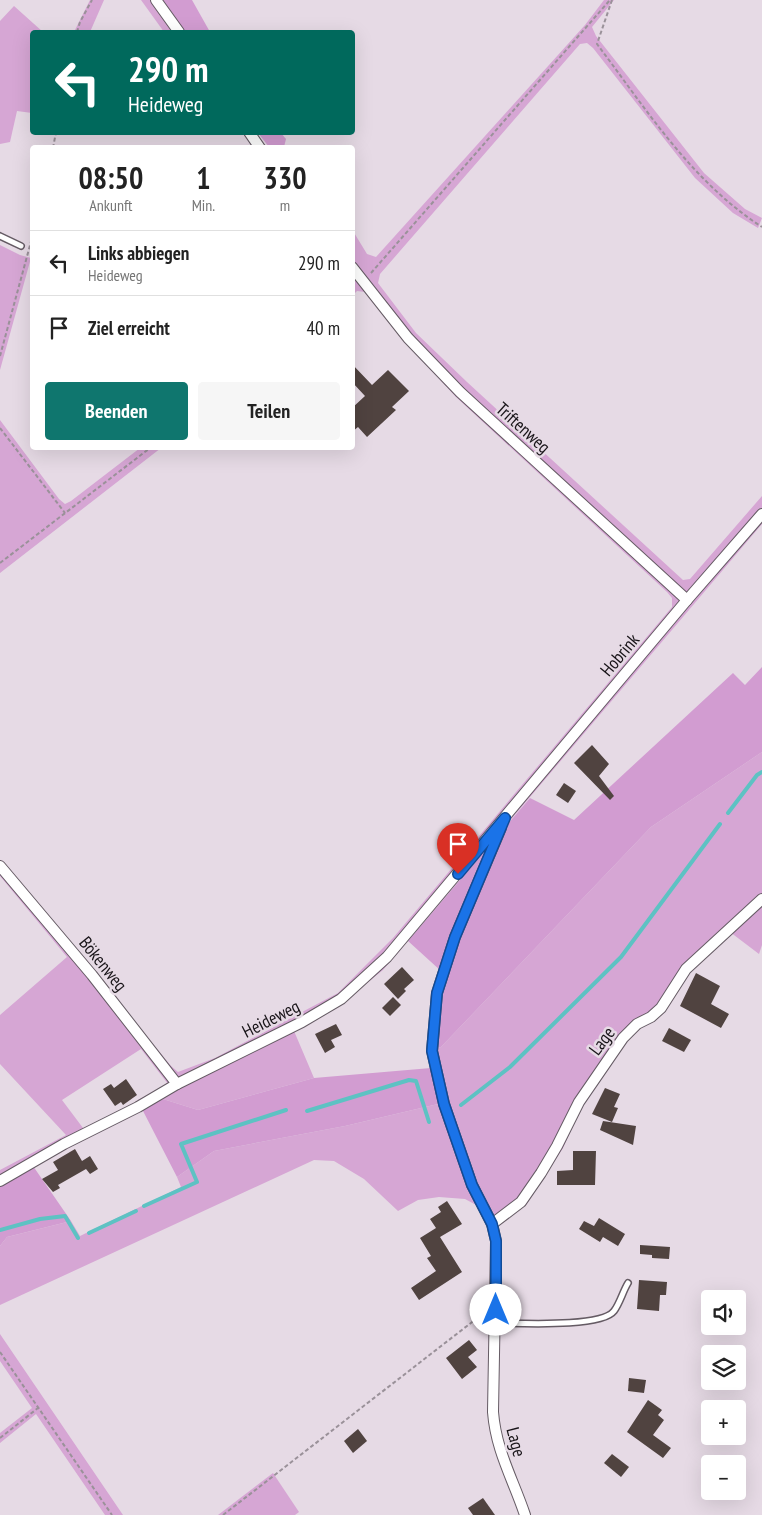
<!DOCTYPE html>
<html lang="de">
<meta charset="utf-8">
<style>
:root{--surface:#fff;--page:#f6f6f6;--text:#222;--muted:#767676;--line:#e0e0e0;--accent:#0f766e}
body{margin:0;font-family:"PT Sans Narrow",sans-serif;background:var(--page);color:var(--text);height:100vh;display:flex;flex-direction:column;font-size:19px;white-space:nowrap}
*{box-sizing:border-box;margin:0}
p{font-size:16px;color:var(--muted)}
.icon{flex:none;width:28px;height:28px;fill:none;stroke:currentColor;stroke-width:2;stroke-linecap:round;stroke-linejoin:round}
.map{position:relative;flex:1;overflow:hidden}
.panel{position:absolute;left:30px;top:145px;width:325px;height:305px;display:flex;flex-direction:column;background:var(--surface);border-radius:5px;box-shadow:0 5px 20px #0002}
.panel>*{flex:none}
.hud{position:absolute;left:30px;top:30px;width:325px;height:105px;border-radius:5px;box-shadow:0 5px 20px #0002;background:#00695c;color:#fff;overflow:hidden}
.fabs{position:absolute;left:701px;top:1290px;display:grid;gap:10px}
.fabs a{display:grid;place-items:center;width:45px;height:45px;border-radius:5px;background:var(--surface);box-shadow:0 5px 20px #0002;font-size:25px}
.pin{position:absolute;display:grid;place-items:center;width:42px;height:42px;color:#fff;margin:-51px -21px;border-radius:50% 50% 50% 0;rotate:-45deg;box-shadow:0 0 5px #0007}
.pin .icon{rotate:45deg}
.me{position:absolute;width:55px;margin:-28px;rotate:0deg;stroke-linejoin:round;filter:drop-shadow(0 0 4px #0008)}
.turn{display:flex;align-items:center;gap:18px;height:105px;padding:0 15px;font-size:22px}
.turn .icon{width:65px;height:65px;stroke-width:2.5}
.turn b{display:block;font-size:35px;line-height:42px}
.eta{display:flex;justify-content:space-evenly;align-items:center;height:85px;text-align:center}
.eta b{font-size:30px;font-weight:700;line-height:35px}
.cta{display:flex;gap:10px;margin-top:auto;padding:10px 15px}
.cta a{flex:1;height:58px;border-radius:5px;background:var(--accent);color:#fff;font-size:20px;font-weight:700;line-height:58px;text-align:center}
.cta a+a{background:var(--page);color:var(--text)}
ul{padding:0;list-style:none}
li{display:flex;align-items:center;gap:15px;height:65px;padding:0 15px;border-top:1px solid var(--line)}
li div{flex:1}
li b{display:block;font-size:19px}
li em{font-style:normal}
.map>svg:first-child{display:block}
.green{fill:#d6a6d4}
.forest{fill:#d29cd1}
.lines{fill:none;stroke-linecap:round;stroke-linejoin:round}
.stream{stroke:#5dc2c3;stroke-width:4}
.building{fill:#504340}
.lane-casing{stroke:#655b64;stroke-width:8}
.street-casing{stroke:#655b64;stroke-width:12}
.path{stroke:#9a9199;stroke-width:2;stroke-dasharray:4 2.5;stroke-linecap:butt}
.lane{stroke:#fff;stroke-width:5}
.street{stroke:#fff;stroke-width:10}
.route-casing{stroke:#114b97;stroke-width:12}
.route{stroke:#1a73e8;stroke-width:9}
.labels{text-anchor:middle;stroke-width:5;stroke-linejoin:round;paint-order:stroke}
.street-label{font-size:18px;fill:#181418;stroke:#e6dae5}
</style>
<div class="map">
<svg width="762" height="1515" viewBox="0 0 762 1515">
<rect width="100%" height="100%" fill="#e6dae5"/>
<g class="green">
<polygon points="90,0 104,0 90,32 74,32"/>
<polygon points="141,0 160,0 184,32 164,32"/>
<polygon points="604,0 614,0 592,27 596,36 704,173 745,209 762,218 758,228 733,213 695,178 593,48 587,43 580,44 380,274 378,283 416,333 467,382 683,580 690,579 762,496 762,524 383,970 342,1003 294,1031 314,1078 198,1110 163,1099 142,1109 138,1100 168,1084 141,1049 62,1100 89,1136 0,1186 0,1170 66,1135 0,1064 0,1015 67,957 0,876 0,860 171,1066 178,1072 215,1058 338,993 393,938 672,607 672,598 667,592 456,397 408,345 365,292 357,291 353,295 353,231 367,254 376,257 585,25"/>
<polygon points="14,6 43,32 32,32 32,113 17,111 10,142 0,144 0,21"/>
<polygon points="0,245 20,255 31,258 0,370"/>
<polygon points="0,420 59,499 65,504 71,501 140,448 161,448 0,573"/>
<polygon points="762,752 762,945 759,954 730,932 689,971 626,1040 585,1099 563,1148 526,1205 497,1225 491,1213 465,1199 439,1197 418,1200 398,1211 364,1179 334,1161 314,1160 0,1305 0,1246 7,1237 71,1221 80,1236 181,1187 177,1177 214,1151 345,1126 438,1104 428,1051 441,1047 651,827"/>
<polygon points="0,1334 123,1515 105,1515 36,1414 0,1443 0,1433 32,1408 0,1361"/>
<polygon points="273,1473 299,1512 295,1515 218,1515"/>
</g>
<g class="forest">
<polygon points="160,0 192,0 210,32 184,32"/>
<polygon points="258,133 281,133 286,139 284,147 269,147"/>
<polygon points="762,667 762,752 651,827 441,1047 428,1051 441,971 408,941 530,798 574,820 733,673 745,685"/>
<polygon points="431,1068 438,1104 345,1126 214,1151 177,1177 142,1109 163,1099 198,1110 314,1078"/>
<polygon points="33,1166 71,1221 7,1237 0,1246 0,1186"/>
</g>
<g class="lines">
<g class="stream">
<polyline points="728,813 757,775 762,772"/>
<polyline points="461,1105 510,1067 621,957 720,824"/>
<polyline points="307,1111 409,1080 416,1081 429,1122"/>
<polyline points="144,1206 197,1182 181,1144 286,1110"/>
<polyline points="0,1230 40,1219 65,1216 78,1238"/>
<polyline points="89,1233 136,1211"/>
</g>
</g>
<g class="building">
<polygon points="352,364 372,385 388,370 409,391 392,407 396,410 367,437 358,427 352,432 352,408 365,396 352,382"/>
<polygon points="592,745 609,764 599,776 614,796 610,800 574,763"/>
<polygon points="564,783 576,791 568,803 556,795"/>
<polygon points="402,967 414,980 404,989 406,991 398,999 384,984"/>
<polygon points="696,973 720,986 711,1004 729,1014 721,1028 680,1006"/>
<polygon points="393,997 401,1005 390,1016 382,1008"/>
<polygon points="336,1024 342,1035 331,1040 335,1047 325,1053 315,1034"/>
<polygon points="669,1028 691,1040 684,1052 662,1041"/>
<polygon points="126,1079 137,1095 123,1105 121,1102 115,1106 103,1089 111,1084 114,1088"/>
<polygon points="605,1088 620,1094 614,1107 618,1108 612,1122 592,1114"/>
<polygon points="603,1121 636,1126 633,1145 600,1130"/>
<polygon points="75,1149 82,1161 90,1156 98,1169 90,1174 86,1169 58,1185 60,1188 53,1192 42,1179 58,1170 53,1162"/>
<polygon points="573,1151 596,1151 595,1185 557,1185 557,1171 573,1170"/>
<polygon points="447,1201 462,1224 440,1237 462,1272 419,1300 411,1288 436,1271 427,1258 431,1256 420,1238 436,1228 430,1219 441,1212 438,1207"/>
<polygon points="599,1218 625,1234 618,1246 603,1237 600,1242 579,1229 584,1221 594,1226"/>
<polygon points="640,1245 670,1247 669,1259 652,1258 652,1255 640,1254"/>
<polygon points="639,1280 667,1282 666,1295 660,1295 659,1311 637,1309"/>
<polygon points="469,1340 477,1350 468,1357 477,1367 462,1379 446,1358"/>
<polygon points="629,1378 646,1380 644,1393 628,1391"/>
<polygon points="648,1400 662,1410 658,1415 664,1420 653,1435 671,1448 663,1458 627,1432"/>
<polygon points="358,1429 367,1441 353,1453 344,1441"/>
<polygon points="612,1454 629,1467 621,1477 604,1463"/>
<polygon points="483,1498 495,1515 473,1515 468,1508"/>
</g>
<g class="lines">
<g class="lane-casing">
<g id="lane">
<polyline points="0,236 21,246"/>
<path d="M495 1323C518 1323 601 1328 614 1311 620 1303 623 1291 628 1283"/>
</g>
</g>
<g class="street-casing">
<g id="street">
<polyline points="156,0 179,32"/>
<polyline points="249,132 260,148"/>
<polyline points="352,267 408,338 460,392 687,600"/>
<path d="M501 828 455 937 437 993 432 1051 444 1104 472 1185 492 1224 496 1241 493 1412C496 1451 513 1479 525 1515"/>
<polyline points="0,866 92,975 177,1084"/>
<polyline points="0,1181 64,1144 138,1107 177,1084 302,1022 341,999 387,957 687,600 762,514"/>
<polyline points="492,1224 521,1202 541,1173 557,1146 579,1102 623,1038 637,1024 651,1017 661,1008 686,969 762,899"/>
</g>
</g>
<g class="path">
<path d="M612 0 597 44C646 109 692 182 762 227"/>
<polyline points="77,32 80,22 92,0"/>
<polyline points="53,148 56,132"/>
<polyline points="371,273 610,0"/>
<polyline points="0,356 32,238"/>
<polyline points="0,428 65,513"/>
<polyline points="0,563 150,448"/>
<polyline points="0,1352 112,1515"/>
<polyline points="0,1438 38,1408"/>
<polyline points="223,1515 476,1319 483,1316"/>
</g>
<use href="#lane" class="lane"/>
<use href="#street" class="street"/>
</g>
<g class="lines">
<g class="route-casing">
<polyline id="route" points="458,874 505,818 455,937 437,993 432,1051 444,1104 472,1185 492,1224 496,1241 496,1310"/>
</g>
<use href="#route" class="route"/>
</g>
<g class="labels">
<g class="street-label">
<text transform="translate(523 428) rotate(42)" y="6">Triftenweg</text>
<text transform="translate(620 655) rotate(-50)" y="6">Hobrink</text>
<text transform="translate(103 964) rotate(51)" y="6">Bökenweg</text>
<text transform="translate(271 1019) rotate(-27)" y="6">Heideweg</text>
<text transform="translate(602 1041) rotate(-53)" y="6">Lage</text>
<text transform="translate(516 1442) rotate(75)" y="6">Lage</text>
</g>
</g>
</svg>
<div class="fabs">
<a><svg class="icon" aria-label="sound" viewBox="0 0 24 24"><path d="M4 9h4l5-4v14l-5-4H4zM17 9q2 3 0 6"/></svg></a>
<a><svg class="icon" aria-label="layers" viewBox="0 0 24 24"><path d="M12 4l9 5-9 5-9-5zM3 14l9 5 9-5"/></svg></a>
<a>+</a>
<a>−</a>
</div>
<div class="pin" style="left:458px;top:874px;background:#d93025"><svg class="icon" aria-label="arrive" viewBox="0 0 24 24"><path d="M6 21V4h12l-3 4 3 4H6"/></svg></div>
<svg class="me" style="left:496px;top:1310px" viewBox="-20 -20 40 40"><circle r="19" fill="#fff"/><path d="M0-13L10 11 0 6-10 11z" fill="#1a73e8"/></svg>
<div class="hud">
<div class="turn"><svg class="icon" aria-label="left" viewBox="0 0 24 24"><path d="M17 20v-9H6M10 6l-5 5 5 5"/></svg><div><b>290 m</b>Heideweg</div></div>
</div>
<section class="panel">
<div class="eta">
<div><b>08:50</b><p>Ankunft</p></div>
<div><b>1</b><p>Min.</p></div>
<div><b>330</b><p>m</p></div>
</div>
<ul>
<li><svg class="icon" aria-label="left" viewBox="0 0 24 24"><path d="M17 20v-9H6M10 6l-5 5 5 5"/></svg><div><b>Links abbiegen</b><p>Heideweg</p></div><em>290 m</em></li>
<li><svg class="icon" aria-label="arrive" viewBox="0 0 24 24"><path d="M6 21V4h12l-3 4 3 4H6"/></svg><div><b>Ziel erreicht</b></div><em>40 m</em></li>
</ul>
<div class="cta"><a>Beenden</a><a>Teilen</a></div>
</section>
</div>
